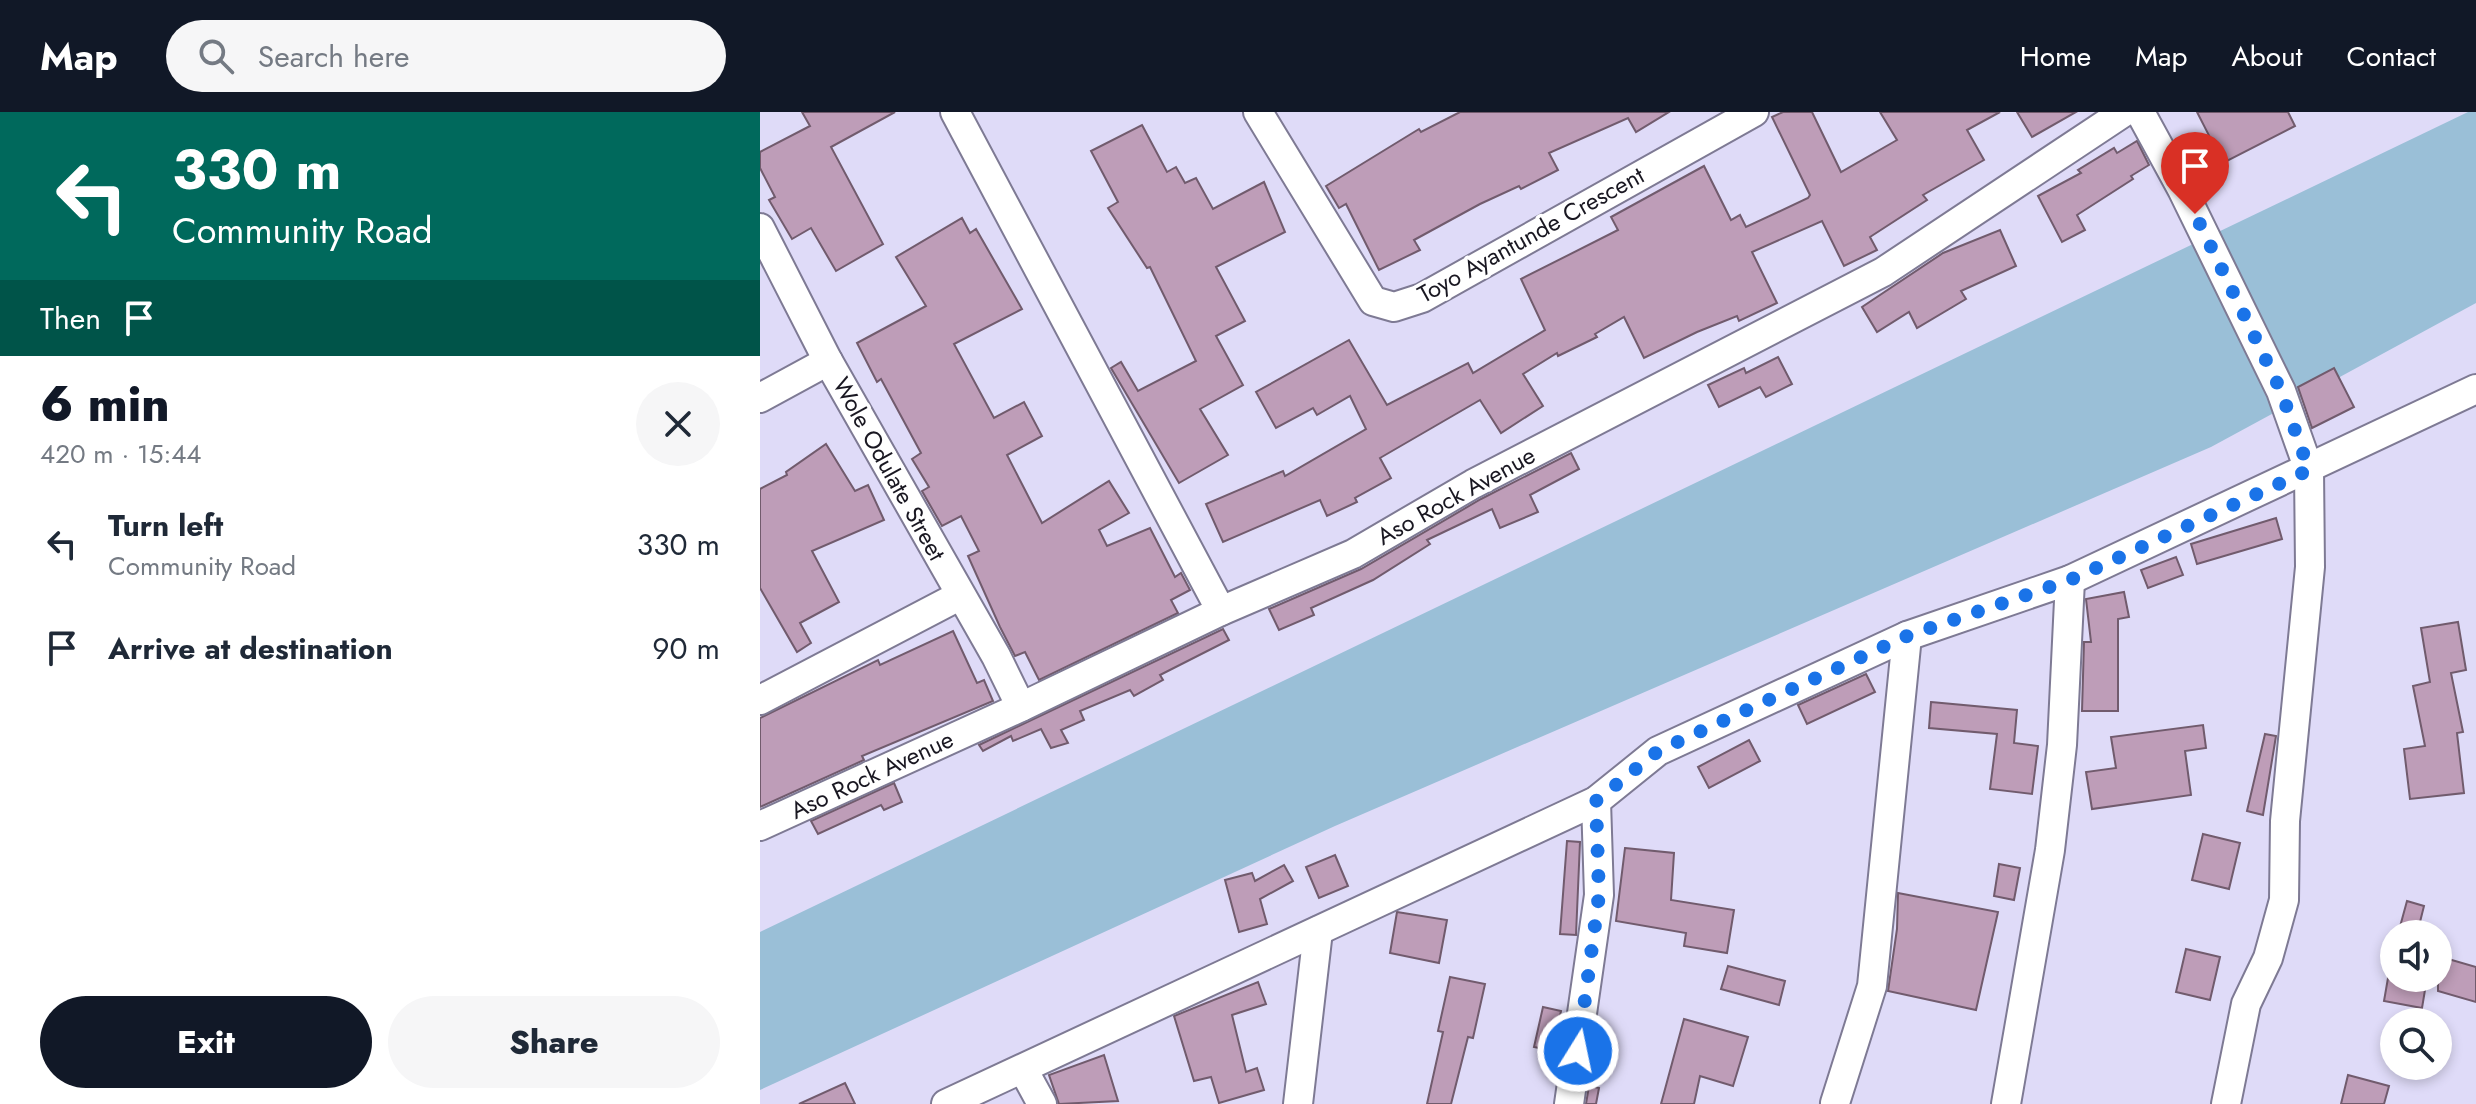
<!DOCTYPE html>
<meta charset="utf-8">
<style>
:root{--surface:#fff;--page:#f6f6f7;--text:#1f2937;--muted:#747a83;--accent:#111827}
body{margin:0;font-family:Jost,sans-serif;background:var(--page);color:var(--text);height:100vh;display:flex;flex-direction:column;font-size:30px;white-space:nowrap}
*{box-sizing:border-box;margin:0}
p{font-size:26px;color:var(--muted)}
.icon{flex:none;width:44px;height:44px;fill:none;stroke:currentColor;stroke-width:2;stroke-linecap:round;stroke-linejoin:round}
.map{position:relative;flex:1;overflow:hidden}
.details{display:flex;flex-direction:column;background:var(--surface);width:760px}
.details>*{flex:none}
.top-card{background:#00695c;color:#fff;overflow:hidden}
.fabs{position:absolute;left:1620px;top:808px;display:grid;gap:16px}
.fabs a{display:grid;place-items:center;width:72px;height:72px;border-radius:50%;background:var(--surface);box-shadow:0 4px 12px #0003;font-size:40px}
.pin{position:absolute;display:grid;place-items:center;width:68px;height:68px;color:#fff;margin:-82px -34px;border-radius:50% 50% 50% 0;rotate:-45deg;box-shadow:0 0 8px #0007}
.pin .icon{rotate:45deg}
.me{position:absolute;width:88px;margin:-44px;rotate:10deg;stroke-linejoin:round;filter:drop-shadow(0 0 6px #0008)}
.turn{display:flex;align-items:center;gap:28px;height:168px;padding:0 40px;font-size:36px}
.turn .icon{width:104px;height:104px;stroke-width:2.5}
.turn b{display:block;font-size:56px;line-height:68px}
.then{display:flex;align-items:center;height:76px;padding:0 40px;background:#0003;gap:16px;font-size:30px}
.round{display:grid;place-items:center;flex:none;width:84px;height:84px;border-radius:42px;background:var(--page)}
.headline{display:flex;align-items:center;justify-content:space-between;height:136px;padding:0 40px}
h1{font-size:48px;font-weight:800;line-height:60px;color:var(--accent)}
.button{display:flex;gap:16px;margin-top:auto;padding:16px 40px}
.button a{flex:1;height:92px;border-radius:48px;background:var(--accent);color:#fff;font-size:32px;font-weight:800;line-height:92px;text-align:center}
.button a+a{background:var(--page);color:var(--text)}
ul{padding:0;list-style:none}
li{display:flex;align-items:center;gap:24px;height:104px;padding:0 40px}
li div{flex:1}
li b{display:block;font-size:30px}
li em{font-style:normal}
header{display:flex;align-items:center;gap:48px;box-sizing:border-box;height:112px;padding:0 40px;background:var(--accent);color:#fff}
header strong{font-size:38px}
nav{display:flex;gap:44px;margin-inline-start:auto;font-size:28px}
.search{width:560px;height:72px;background:var(--page);display:flex;align-items:center;gap:20px;box-sizing:border-box;padding:0 28px;border-radius:44px;color:var(--muted);font-size:30px}
main{display:flex;flex:1;min-height:0}
.map>svg:first-child{display:block}
.water{fill:#9abfd7}
.building{fill:#be9db8;stroke:#715b6d;stroke-width:2}
.lines{fill:none;stroke-linecap:round;stroke-linejoin:round}
.minor-casing{stroke:#7e7a94;stroke-width:32}
.minor{stroke:#fff;stroke-width:28}
.route{stroke:#1a73e8;stroke-width:14;stroke-dasharray:0 25.2}
.labels{text-anchor:middle;stroke-width:7;stroke-linejoin:round;paint-order:stroke}
.street-label{font-size:24px;fill:#191721;stroke:#fff}
</style>
<header>
<strong>Map</strong>
<div class="search"><svg class="icon" aria-label="search" viewBox="0 0 24 24"><circle cx="10" cy="10" r="6"/><path d="M15 15l6 6"/></svg>Search here</div>
<nav><a>Home</a><a>Map</a><a>About</a><a>Contact</a></nav>
</header>
<main>
<section class="details">
<div class="top-card">
<div class="turn"><svg class="icon" aria-label="left" viewBox="0 0 24 24"><path d="M17 20v-9H6M10 6l-5 5 5 5"/></svg><div><b>330 m</b>Community Road</div></div>
<div class="then">Then<svg class="icon" aria-label="arrive" viewBox="0 0 24 24"><path d="M6 21V4h12l-3 4 3 4H6"/></svg></div>
</div>
<div class="headline"><div><h1>6 min</h1><p>420 m · 15:44</p></div><a class="round"><svg class="icon" aria-label="close" viewBox="0 0 24 24"><path d="M6 6l12 12M18 6L6 18"/></svg></a></div>
<ul>
<li><svg class="icon" aria-label="left" viewBox="0 0 24 24"><path d="M17 20v-9H6M10 6l-5 5 5 5"/></svg><div><b>Turn left</b><p>Community Road</p></div><em>330 m</em></li>
<li><svg class="icon" aria-label="arrive" viewBox="0 0 24 24"><path d="M6 21V4h12l-3 4 3 4H6"/></svg><div><b>Arrive at destination</b></div><em>90 m</em></li>
</ul>
<div class="button"><a>Exit</a><a>Share</a></div>
</section>
<div class="map">
<svg width="1716" height="992" viewBox="0 0 1716 992">
<rect width="100%" height="100%" fill="#dfdbf8"/>
<polygon class="water" points="1708,0 1716,0 1716,191 1451,335 575,714 0,978 0,820"/>
<g class="building">
<polygon points="42,0 135,0 71,35 123,132 76,159 51,116 32,127 9,88 15,85 0,56 0,40 50,14"/>
<polygon points="700,0 909,0 876,20 868,6 789,41 798,58 761,77 759,74 720,92 654,128 660,138 619,158 586,92 579,96 566,74 659,17 661,20"/>
<polygon points="1023,0 1052,0 1081,60 1137,28 1120,0 1240,0 1207,18 1224,48 1163,83 1167,88 1110,125 1117,138 1084,154 1062,109 992,140 1017,191 979,209 977,204 937,220 884,246 864,205 835,222 837,225 798,244 797,241 763,262 783,294 741,321 720,288 620,346 631,366 595,386 597,390 567,404 560,388 463,430 446,392 523,359 525,364 606,317 590,284 557,303 553,296 516,316 496,280 589,228 627,293 708,251 713,261 785,218 761,167 858,118 851,105 944,54 971,108 980,103 986,115 1048,86 1050,83 1012,5"/>
<polygon points="1257,0 1316,0 1272,25"/>
<polygon points="1437,0 1528,0 1535,14 1463,51"/>
<polygon points="382,13 407,60 416,55 425,71 436,66 453,97 504,70 525,120 456,155 485,209 456,224 483,273 440,297 468,343 419,371 351,256 361,250 378,279 436,249 390,155 387,156 348,96 358,90 331,39"/>
<polygon points="1377,29 1389,53 1371,64 1373,67 1317,103 1325,118 1302,130 1278,84 1321,61 1318,58 1354,36 1357,41"/>
<polygon points="202,106 210,121 216,117 262,197 194,232 234,306 264,290 282,324 247,343 282,411 349,369 369,401 339,418 347,434 390,416 415,465 421,461 430,478 411,488 418,501 279,568 265,540 255,544 240,515 208,444 219,439 201,404 182,414 162,379 169,375 152,347 161,341 121,267 117,270 97,231 166,194 136,145"/>
<polygon points="1240,118 1256,154 1201,179 1206,187 1157,216 1149,200 1117,220 1102,195 1183,141"/>
<polygon points="1018,245 1032,272 1006,285 1000,275 959,295 948,273 984,256 986,261"/>
<polygon points="1574,256 1594,295 1552,316 1538,275"/>
<polygon points="66,332 95,379 108,373 124,408 52,439 79,490 40,511 51,531 37,540 0,476 0,377 27,363 26,360"/>
<polygon points="811,341 819,357 770,383 778,400 740,416 732,397 667,428 670,432 613,468 551,496 554,503 519,518 509,497 601,457 721,387"/>
<polygon points="1516,406 1522,427 1437,452 1431,432"/>
<polygon points="1416,445 1423,463 1388,476 1381,458"/>
<polygon points="1364,480 1369,505 1358,507 1358,599 1322,599 1324,530 1331,530 1326,487"/>
<polygon points="1698,510 1706,558 1691,561 1703,620 1697,621 1704,681 1650,687 1644,637 1665,634 1653,574 1670,570 1661,516"/>
<polygon points="463,517 469,528 400,563 403,568 374,584 370,578 320,599 324,608 301,618 308,631 291,636 281,617 253,629 251,624 223,639 219,633"/>
<polygon points="193,519 217,571 224,568 233,589 102,644 104,648 0,695 0,606 118,548 120,553"/>
<polygon points="1106,562 1115,580 1047,612 1038,593"/>
<polygon points="1171,590 1257,598 1254,631 1278,634 1272,682 1230,677 1237,622 1169,616"/>
<polygon points="1443,613 1446,636 1425,639 1431,683 1332,697 1326,660 1356,656 1351,625"/>
<polygon points="1505,622 1516,624 1503,703 1487,699"/>
<polygon points="989,628 1000,649 949,676 938,655"/>
<polygon points="134,671 142,690 124,698 121,693 58,722 51,709"/>
<polygon points="1443,722 1480,731 1469,777 1432,768"/>
<polygon points="807,729 820,730 816,823 800,822"/>
<polygon points="865,736 914,741 911,788 974,798 967,841 924,834 926,821 856,809"/>
<polygon points="575,743 588,774 559,786 546,755"/>
<polygon points="1239,752 1260,756 1254,788 1234,784"/>
<polygon points="524,753 533,769 500,787 507,812 479,820 465,768 492,761 495,769"/>
<polygon points="1138,781 1238,800 1216,898 1128,879 1137,817"/>
<polygon points="1647,789 1664,794 1657,822 1638,822"/>
<polygon points="637,800 687,808 679,851 630,841"/>
<polygon points="1426,837 1460,845 1450,888 1416,880"/>
<polygon points="1678,844 1716,855 1716,890 1678,879"/>
<polygon points="968,854 1025,869 1019,893 961,877"/>
<polygon points="690,865 725,872 713,926 708,925 691,992 667,992 683,920 678,919"/>
<polygon points="1628,866 1667,866 1662,896 1624,889"/>
<polygon points="498,870 506,892 472,903 486,960 497,956 504,978 459,991 451,965 434,969 414,904"/>
<polygon points="783,895 801,899 793,939 774,935"/>
<polygon points="924,907 988,925 973,974 940,964 934,992 901,992"/>
<polygon points="344,943 358,989 299,992 289,963"/>
<polygon points="1588,963 1629,974 1624,992 1581,992"/>
<polygon points="85,971 95,992 39,992"/>
<polygon points="829,974 839,976 836,992 826,992"/>
</g>
<g class="lines">
<g class="minor-casing">
<g id="minor">
<polyline points="195,0 461,499"/>
<polyline points="498,0 613,189 634,195 662,186 994,0"/>
<polyline points="1380,0 1422,77 1521,279 1549,358 1550,455 1525,709 1524,788 1508,846 1486,892 1466,992"/>
<polyline points="0,116 68,249 236,544 261,595"/>
<polyline points="0,286 68,249"/>
<polyline points="0,588 199,484"/>
<polyline points="0,714 261,595 461,499 593,442 713,372 1123,160 1364,0"/>
<polyline points="264,959 282,992"/>
<polyline points="1075,991 1112,874 1147,524"/>
<polyline points="186,992 836,689 898,639 1147,524 1310,468 1716,277"/>
<polyline points="538,992 558,819"/>
<polyline points="809,992 839,783 836,689"/>
<polyline points="1246,992 1290,738 1302,633 1310,468"/>
</g>
</g>
<use href="#minor" class="minor"/>
</g>
<g class="lines">
<polyline class="route" points="818,939 839,783 836,689 898,639 1147,524 1310,468 1549,358 1521,279 1435,102"/>
</g>
<g class="labels">
<g class="street-label">
<text transform="translate(771 123) rotate(-29)" y="8">Toyo Ayantunde Crescent</text>
<text transform="translate(129 357) rotate(61)" y="8">Wole Odulate Street</text>
<text transform="translate(696 384) rotate(-29)" y="8">Aso Rock Avenue</text>
<text transform="translate(112 663) rotate(-25)" y="8">Aso Rock Avenue</text>
</g>
</g>
</svg>
<div class="fabs">
<a><svg class="icon" aria-label="sound" viewBox="0 0 24 24"><path d="M4 9h4l5-4v14l-5-4H4zM17 9q2 3 0 6"/></svg></a>
<a><svg class="icon" aria-label="search" viewBox="0 0 24 24"><circle cx="10" cy="10" r="6"/><path d="M15 15l6 6"/></svg></a>
</div>
<div class="pin" style="left:1435px;top:102px;background:#d93025"><svg class="icon" aria-label="arrive" viewBox="0 0 24 24"><path d="M6 21V4h12l-3 4 3 4H6"/></svg></div>
<svg class="me" style="left:818px;top:939px" viewBox="-20 -20 40 40"><circle r="17" fill="#1a73e8" stroke="#fff" stroke-width="3"/><path d="M0-11L8 9 0 5-8 9z" fill="#fff"/></svg>
</div>
</main>
